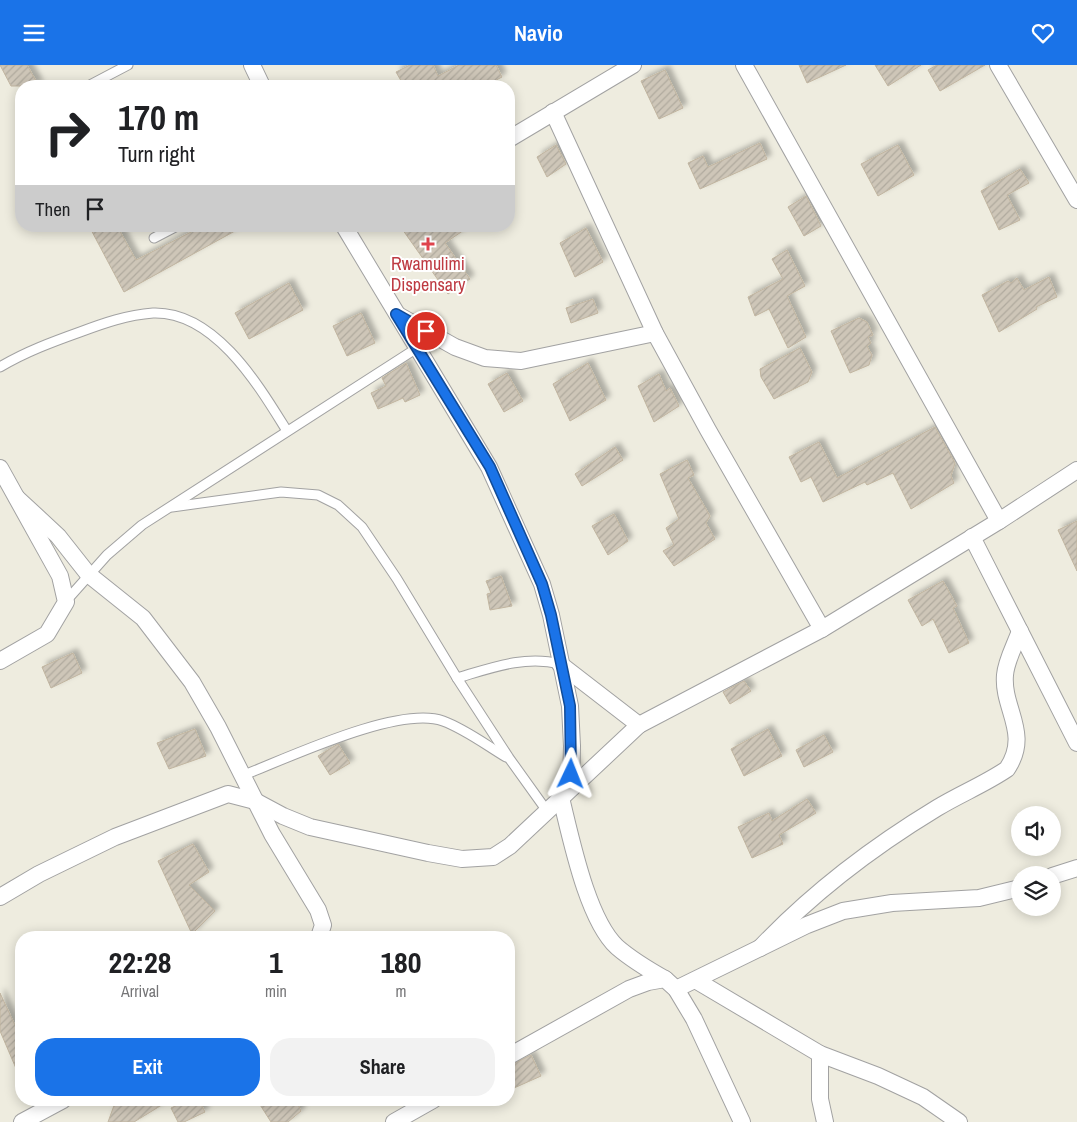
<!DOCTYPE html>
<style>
:root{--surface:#fff;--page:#f2f2f2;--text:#202124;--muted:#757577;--accent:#1a73e8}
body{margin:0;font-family:"Archivo Narrow",sans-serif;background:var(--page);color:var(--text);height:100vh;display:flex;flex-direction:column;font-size:19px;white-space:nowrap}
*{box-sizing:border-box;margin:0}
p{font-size:16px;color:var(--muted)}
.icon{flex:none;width:28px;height:28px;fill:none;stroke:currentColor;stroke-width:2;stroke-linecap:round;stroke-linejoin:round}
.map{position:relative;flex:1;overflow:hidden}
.details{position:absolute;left:15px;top:866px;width:500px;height:175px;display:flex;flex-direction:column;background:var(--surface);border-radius:20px;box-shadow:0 2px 12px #0003}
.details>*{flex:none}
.hud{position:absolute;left:15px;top:15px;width:500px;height:152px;border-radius:20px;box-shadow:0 2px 12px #0003;background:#fff;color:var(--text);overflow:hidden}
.tools{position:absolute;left:1011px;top:741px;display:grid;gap:10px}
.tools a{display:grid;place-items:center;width:50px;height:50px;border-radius:50%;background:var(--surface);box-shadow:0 2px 12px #0003;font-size:25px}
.pin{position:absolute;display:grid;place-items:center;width:42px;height:42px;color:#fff;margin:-21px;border:2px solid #fff;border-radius:50%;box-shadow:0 1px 5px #0007}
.me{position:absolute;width:55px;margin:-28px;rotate:2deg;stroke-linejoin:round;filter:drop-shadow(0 0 4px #0008)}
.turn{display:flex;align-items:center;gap:18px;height:105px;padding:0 20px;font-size:22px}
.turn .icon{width:65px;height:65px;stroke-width:2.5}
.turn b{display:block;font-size:35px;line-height:42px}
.then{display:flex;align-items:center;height:48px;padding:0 20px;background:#0003;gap:10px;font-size:19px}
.eta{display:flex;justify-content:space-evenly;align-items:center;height:85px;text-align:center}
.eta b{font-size:30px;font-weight:800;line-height:35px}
.button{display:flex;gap:10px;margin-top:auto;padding:10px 20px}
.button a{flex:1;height:58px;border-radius:20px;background:var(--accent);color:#fff;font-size:20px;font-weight:800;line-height:58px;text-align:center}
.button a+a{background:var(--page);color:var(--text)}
header{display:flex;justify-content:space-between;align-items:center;height:65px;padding:0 20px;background:var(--accent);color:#fff;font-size:22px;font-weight:800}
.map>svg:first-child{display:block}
.building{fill:url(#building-hatch);stroke:#c1b5a0;filter:url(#shadow)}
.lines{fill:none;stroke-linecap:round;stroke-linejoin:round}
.service-casing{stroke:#a2a2a2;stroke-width:11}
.minor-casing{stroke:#a2a2a2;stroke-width:18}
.service{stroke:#fff;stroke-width:9}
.minor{stroke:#fff;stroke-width:16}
.route-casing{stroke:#114b97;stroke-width:12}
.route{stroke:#1a73e8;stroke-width:9}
.health-dot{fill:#e0444e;stroke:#fff;stroke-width:2}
.labels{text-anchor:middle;stroke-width:4;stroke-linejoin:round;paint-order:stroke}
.health-label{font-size:18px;fill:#be3a42;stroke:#fff}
</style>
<header><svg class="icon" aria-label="menu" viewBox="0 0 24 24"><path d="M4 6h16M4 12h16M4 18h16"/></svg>Navio<svg class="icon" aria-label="heart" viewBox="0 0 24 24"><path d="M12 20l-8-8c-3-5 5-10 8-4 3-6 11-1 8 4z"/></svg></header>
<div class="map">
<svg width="1077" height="1057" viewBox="0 0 1077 1057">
<defs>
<pattern id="building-hatch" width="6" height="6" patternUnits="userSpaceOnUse" patternTransform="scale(1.25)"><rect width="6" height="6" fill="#cec6b8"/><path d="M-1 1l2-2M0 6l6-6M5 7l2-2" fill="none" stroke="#b0aa9e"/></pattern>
<filter id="shadow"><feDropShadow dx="4.5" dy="-4.5" stdDeviation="2.5" flood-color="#0004"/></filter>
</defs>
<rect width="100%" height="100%" fill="#eeecdf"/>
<g class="building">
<polygon points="0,0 27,0 39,21 11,21"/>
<polygon points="410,0 433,0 438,11 459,0 496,0 502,12 485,21 404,21 396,7"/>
<polygon points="799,0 846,0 807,18"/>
<polygon points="875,0 921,0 888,21"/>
<polygon points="937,0 985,0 940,26 928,5"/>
<polygon points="665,5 683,43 659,54 641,16"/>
<polygon points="760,78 767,94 700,124 688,98 703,91 708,102"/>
<polygon points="556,80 566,99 547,112 537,92"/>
<polygon points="898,80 914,110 878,131 861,99"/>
<polygon points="1020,104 1029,118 1007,130 1020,155 999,165 981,126"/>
<polygon points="806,131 821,161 804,171 788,142"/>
<polygon points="89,161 117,161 136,195 203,161 244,161 124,227"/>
<polygon points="400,161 470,161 445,178 470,214 448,229"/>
<polygon points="586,163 603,197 575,212 560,178"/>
<polygon points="787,185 805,221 787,231 806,272 788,283 769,244 755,251 748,232 783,214 772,194"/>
<polygon points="1049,212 1057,232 1036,242 1037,244 999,267 982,230 1008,216 1011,218 1017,213 1024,225"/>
<polygon points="289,218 303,245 249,274 235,248"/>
<polygon points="593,234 598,248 571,258 566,243"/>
<polygon points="361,248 375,278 347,291 333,261"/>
<polygon points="859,253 867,257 873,270 868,272 871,278 867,281 872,290 869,300 850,308 831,266"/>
<polygon points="800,283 812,307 808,317 774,334 761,312 760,304"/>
<polygon points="406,298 420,330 405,337 403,333 378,344 371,328 386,321 382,313"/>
<polygon points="588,298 606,335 570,356 553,319"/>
<polygon points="507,308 523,336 504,347 488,319"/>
<polygon points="659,309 666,326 670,323 679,341 654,357 638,321"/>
<polygon points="935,362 955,398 951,411 954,418 911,444 893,408 867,420 865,417 823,437 811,412 801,417 789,392 819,377 837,413"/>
<polygon points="615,382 623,395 582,421 575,409"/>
<polygon points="687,395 694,410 688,413 710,451 706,458 715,474 674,501 663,486 674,480 666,463 679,454 660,409"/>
<polygon points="614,449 628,476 608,490 592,461"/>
<polygon points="1077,456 1077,506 1058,465"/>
<polygon points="501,511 512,541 490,545 487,529 491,528 486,516"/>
<polygon points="943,516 957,541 953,543 969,578 949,588 933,554 922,561 908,535"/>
<polygon points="73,588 82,608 51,623 42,602"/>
<polygon points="744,616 751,626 730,639 723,627"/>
<polygon points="195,664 206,691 169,704 157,678"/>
<polygon points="768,664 782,691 744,711 731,684"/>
<polygon points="824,670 833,687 804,702 796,685"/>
<polygon points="338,679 350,698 330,710 318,691"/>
<polygon points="807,734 816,748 779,770 783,779 752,793 738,762 769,748 772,756"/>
<polygon points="193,779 209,807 189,820 215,846 192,869 158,796"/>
<polygon points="0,928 21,973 21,1015 0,966"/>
<polygon points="531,990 541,1011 514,1023 509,1011 509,1001"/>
<polygon points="116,1035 170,1035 134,1057 108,1057"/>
<polygon points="188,1035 199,1035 205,1047 184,1057 178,1057 171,1043"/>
<polygon points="257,1035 296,1035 301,1046 288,1057 271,1057"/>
</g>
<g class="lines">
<g class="service-casing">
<g id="service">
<polyline points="88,21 128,0"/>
<polyline points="154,173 177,161"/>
<path d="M0 302C25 287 52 277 80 267 104 258 127 250 153 248 215 246 259 321 287 366"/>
<polyline points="172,442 281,427 318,430 338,440 362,462 397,514 457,613 509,693 547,746"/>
<polyline points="66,536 107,490 142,460 417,283"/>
<path d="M457 613C491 603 525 590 560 599"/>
<path d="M244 710C288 693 399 640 443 656 465 664 486 680 506 692"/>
</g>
</g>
<g class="minor-casing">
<g id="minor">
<polyline points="252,0 262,21"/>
<polyline points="744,0 999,456"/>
<polyline points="998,0 1077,135"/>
<polyline points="553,47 655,268 708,365 822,564"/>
<polyline points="509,74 633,0"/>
<polyline points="344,161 489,402 542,519 551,550 570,641 572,681 571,723"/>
<polyline points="398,250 455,282 485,293 521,296 655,268"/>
<polyline points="0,403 60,511 66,537 47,569 0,596"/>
<polyline points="17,433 58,471 88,509 143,553 192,617 218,662 272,769 318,845 323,860 319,872"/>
<polyline points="972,472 1077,678"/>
<polyline points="560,599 639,660"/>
<path d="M561 733C571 773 587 854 617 882 632 895 649 905 665 914"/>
<polyline points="1052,811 1077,803"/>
<polyline points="0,832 39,809 115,772 228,729 255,736 283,751 310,762 428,788 462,794 493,792 510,781 639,660 822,564 999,456 1077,405"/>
<path d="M760 883C813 827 871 783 937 743 960 729 985 719 1007 704 1031 668 1002 644 1005 610 1006 596 1015 580 1020 566"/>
<polyline points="697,916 820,989 878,1011 923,1032 959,1057"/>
<polyline points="676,924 807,860 843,846 892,838 979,833 1020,823"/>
<polyline points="820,989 820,1034 825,1057"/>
<polyline points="509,991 629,924 648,917 665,914 676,924 694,954 742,1057"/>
<polyline points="22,1057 63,1035"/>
<polyline points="394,1057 433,1035"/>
</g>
</g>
<use href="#service" class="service"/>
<use href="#minor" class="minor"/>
</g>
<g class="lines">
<g class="route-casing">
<polyline id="route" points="426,266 396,249 490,402 542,519 551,550 570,641 571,709"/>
</g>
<use href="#route" class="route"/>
</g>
<path class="health-dot" d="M425.5 171.5h5v5h5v5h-5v5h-5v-5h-5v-5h5z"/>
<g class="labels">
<g class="health-label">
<text x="428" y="205">Rwamulimi<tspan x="428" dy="21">Dispensary</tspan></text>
</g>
</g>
</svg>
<div class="tools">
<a><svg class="icon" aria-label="sound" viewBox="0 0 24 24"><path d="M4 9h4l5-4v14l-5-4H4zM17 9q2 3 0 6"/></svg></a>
<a><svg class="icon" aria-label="layers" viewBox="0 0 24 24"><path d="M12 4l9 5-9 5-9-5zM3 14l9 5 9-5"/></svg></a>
</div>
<div class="pin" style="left:426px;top:266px;background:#d93025"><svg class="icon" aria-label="arrive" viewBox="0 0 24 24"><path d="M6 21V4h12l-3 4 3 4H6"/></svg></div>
<svg class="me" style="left:571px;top:709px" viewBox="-20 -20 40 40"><path d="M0-17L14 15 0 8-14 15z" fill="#1a73e8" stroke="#fff" stroke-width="4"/></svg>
<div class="hud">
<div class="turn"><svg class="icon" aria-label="right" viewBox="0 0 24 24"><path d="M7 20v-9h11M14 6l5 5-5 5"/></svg><div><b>170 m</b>Turn right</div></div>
<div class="then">Then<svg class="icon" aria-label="arrive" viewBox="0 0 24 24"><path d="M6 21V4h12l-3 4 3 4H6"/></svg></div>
</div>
<section class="details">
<div class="eta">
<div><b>22:28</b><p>Arrival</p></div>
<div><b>1</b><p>min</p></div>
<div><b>180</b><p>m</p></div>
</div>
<div class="button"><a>Exit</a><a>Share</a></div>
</section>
</div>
